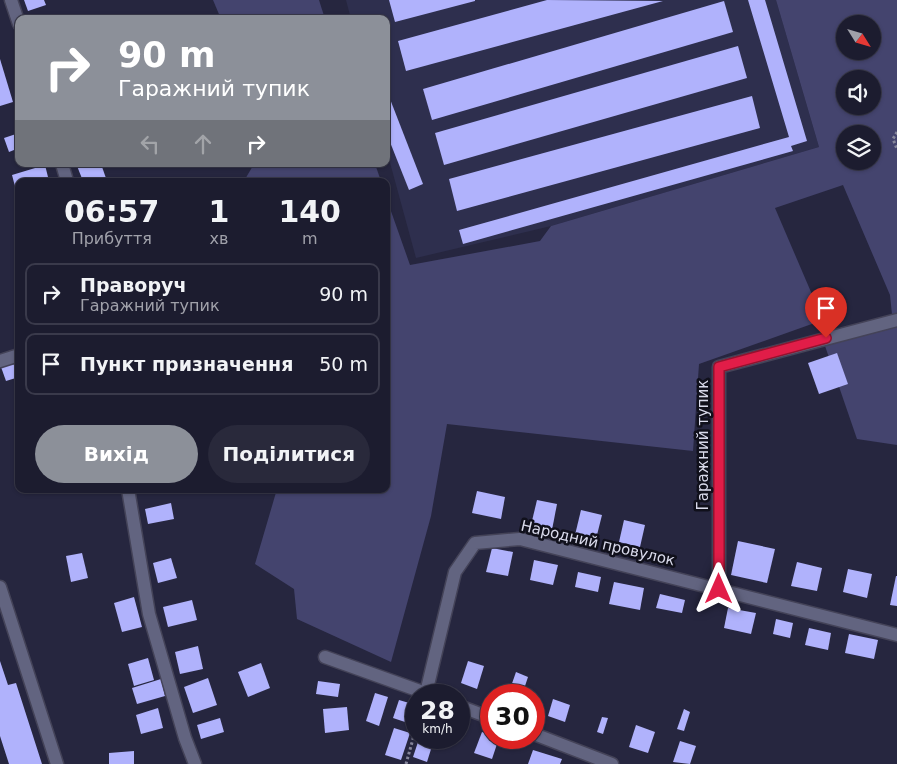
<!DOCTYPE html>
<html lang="uk">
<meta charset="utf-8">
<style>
:root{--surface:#1c1c2f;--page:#29293b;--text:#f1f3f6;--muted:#a0a1aa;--line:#3a3a4b;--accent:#8c9099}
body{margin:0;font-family:"DejaVu Sans",sans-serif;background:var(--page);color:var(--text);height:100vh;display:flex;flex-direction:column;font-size:19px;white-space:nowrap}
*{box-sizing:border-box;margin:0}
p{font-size:16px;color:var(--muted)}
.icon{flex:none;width:28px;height:28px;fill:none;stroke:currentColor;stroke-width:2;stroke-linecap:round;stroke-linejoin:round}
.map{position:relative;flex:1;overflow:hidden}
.panel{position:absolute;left:15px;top:178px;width:375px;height:315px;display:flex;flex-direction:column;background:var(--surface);border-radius:10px;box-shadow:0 1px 4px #0004,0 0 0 1px var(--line)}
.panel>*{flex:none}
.top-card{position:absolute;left:15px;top:15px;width:375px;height:152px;border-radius:10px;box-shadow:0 1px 4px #0004,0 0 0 1px var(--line);background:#8c9099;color:#fff;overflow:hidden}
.needle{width:32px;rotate:127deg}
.controls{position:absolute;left:836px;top:15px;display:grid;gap:10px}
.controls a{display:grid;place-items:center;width:45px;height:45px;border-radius:50%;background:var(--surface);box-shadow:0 1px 4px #0004,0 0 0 1px var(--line);font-size:25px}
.speed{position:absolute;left:405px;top:684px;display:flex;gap:10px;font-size:25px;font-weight:700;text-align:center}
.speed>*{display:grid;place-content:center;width:65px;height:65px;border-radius:50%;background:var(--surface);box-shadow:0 1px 4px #0004,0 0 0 1px var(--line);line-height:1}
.speed small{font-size:12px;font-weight:400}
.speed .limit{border:8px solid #d22;background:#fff;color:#111}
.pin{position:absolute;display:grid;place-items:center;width:42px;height:42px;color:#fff;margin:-51px -21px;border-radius:50% 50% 50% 0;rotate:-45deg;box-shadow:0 0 5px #0007}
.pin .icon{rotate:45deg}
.me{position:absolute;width:55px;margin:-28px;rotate:0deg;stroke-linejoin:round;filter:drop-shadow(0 0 4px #0008)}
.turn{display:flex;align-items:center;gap:18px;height:105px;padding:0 20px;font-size:22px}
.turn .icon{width:65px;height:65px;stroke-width:2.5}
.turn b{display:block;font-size:35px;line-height:42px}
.lanes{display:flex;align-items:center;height:48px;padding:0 20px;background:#0003;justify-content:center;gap:25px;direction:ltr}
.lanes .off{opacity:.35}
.eta{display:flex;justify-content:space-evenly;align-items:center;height:85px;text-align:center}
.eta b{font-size:30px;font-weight:700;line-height:35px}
.button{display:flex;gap:10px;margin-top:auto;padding:10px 20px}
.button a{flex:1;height:58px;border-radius:30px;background:var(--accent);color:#fff;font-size:20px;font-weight:700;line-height:58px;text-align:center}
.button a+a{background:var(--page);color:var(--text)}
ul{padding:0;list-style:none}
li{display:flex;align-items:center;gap:15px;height:62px;margin:0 10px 8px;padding:0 10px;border:2px solid var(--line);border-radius:10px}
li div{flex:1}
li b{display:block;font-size:19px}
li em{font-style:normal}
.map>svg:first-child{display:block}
.built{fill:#2e2f4e}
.green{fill:#44446e;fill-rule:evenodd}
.building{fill:#b0b2fc}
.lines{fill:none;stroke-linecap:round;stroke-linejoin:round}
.street-casing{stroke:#444358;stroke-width:15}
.path{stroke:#86869b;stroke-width:3;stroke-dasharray:2.5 2.5;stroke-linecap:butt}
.street{stroke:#626480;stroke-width:12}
.route-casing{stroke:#92132f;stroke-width:12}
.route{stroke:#e11d48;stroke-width:9}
.labels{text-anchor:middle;stroke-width:5;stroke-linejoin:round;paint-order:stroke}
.street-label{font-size:15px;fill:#d9daeb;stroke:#10101b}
</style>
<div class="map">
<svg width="897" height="764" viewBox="0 0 897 764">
<rect width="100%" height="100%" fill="#26263f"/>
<polygon class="built" points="346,0 776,0 819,147 551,226 416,258 386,148 386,19 351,19"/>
<g class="green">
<polygon points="213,0 319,0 325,19 221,19"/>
<path d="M776 0H897V445L857 439 824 343 893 324 890 295 843 185 775 208 823 320 699 364 693 451 447 424 431 516 391 662 297 619 294 589 255 564 277 489H386V197L410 265 540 241 551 226 819 147ZM845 24H872V51H845ZM845 79H872V106H845ZM845 134H872V161H845Z"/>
<polygon points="254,164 375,164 381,181 244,181"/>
</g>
<g class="building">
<polygon points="24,0 44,0 46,5 28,11"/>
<polygon points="389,0 475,0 475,1 395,22"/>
<polygon points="547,0 663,1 406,71 398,41"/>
<polygon points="748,0 765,0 807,141 791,146 793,151 463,244 459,230 789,137"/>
<polygon points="724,1 733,32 432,120 423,89"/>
<polygon points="738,46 747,78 444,165 435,133"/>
<polygon points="0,59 13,102 0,106"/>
<polygon points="752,96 760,128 457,211 449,179"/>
<polygon points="390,99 423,184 409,190 386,132 386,101"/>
<polygon points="19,133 19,148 9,152 4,138"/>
<polygon points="85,164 101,164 107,181 83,181 77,166"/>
<polygon points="45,165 49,181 19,181 17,194 12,175"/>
<polygon points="837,353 848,384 819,394 808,363"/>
<polygon points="13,363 19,377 6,381 1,367"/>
<polygon points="477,491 505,497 501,519 472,513"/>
<polygon points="537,500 557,504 552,530 531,525"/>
<polygon points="171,503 174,519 148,524 145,509"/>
<polygon points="581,510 602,515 596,539 575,535"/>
<polygon points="624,520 645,525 640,547 619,542"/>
<polygon points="738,541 775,549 767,583 731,575"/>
<polygon points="492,548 513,552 508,576 486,572"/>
<polygon points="82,553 88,578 71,582 66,556"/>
<polygon points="171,558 177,578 158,583 153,563"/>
<polygon points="534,560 558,565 553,585 530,580"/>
<polygon points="797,562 822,568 817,591 791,586"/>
<polygon points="848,569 872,574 867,598 843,592"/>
<polygon points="578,572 601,577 598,592 575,587"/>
<polygon points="896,576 897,576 897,606 890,605"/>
<polygon points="614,582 644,588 640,610 609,604"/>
<polygon points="660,594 685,600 682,613 656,608"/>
<polygon points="134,597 142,627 122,632 114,603"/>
<polygon points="192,600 197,620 168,627 163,607"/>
<polygon points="728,608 756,613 751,634 724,628"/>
<polygon points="776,619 793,623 790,638 773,634"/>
<polygon points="809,628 831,633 828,650 805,645"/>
<polygon points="849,634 878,640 874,659 845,653"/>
<polygon points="198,646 203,669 180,674 175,652"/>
<polygon points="148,658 154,680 134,686 128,664"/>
<polygon points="0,661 8,685 16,683 42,764 9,764 0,736"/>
<polygon points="468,661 484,666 477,689 461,683"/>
<polygon points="261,663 270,688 248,697 238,672"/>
<polygon points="516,672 528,677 522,695 508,695"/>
<polygon points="208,678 217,705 193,713 184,687"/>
<polygon points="161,679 165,696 137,704 132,688"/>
<polygon points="318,681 340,684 338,697 316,694"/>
<polygon points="375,693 388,697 379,726 366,721"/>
<polygon points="553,699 570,705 565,722 548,716"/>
<polygon points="399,700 416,705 411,724 393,718"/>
<polygon points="347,707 349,730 325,733 323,709"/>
<polygon points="158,708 163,728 141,734 136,715"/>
<polygon points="684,709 690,712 684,731 677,729"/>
<polygon points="602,717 608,718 603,734 597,732"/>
<polygon points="220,718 224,732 201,739 197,725"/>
<polygon points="636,725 655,732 648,753 629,747"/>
<polygon points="394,728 410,733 401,760 385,755"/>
<polygon points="482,732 499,738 492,759 474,753"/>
<polygon points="680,741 696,746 690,764 673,762"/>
<polygon points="418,742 432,746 427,762 413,757"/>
<polygon points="533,750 562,759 560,764 528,764"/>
<polygon points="134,751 134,764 109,764 109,753"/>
</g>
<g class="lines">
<g class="street-casing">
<g id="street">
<polyline points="11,0 19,24"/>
<polyline points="62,164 67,181"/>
<polyline points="0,361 19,355"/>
<polyline points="128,489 149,614 185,738 195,764"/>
<polyline points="0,587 57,764"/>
<polyline points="719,589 719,367 897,320"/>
<polyline points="325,657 431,695"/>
<polyline points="426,693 455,572 475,543 520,539 897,635"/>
<polyline points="459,706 491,718"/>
<polyline points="534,734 612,764"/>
</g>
</g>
<g class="path">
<polyline points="897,132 893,139 897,149"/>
<polyline points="406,764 416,728"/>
</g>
<use href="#street" class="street"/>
</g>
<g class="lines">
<g class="route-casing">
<polyline id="route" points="719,589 719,367 826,338"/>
</g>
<use href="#route" class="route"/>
</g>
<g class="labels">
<g class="street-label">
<text transform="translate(703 445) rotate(-90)" y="5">Гаражний тупик</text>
<text transform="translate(598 543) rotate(13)" y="5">Народний провулок</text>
</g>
</g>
</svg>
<div class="controls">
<a><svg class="needle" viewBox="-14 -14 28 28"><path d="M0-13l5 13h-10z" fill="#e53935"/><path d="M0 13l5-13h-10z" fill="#a0a1aa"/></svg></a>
<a><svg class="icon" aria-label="sound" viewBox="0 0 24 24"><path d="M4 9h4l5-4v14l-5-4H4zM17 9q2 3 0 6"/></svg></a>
<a><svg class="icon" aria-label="layers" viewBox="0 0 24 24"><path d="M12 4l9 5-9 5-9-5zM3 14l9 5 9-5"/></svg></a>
</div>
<div class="speed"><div>28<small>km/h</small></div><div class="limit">30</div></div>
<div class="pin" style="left:826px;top:338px;background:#d93025"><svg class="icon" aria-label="arrive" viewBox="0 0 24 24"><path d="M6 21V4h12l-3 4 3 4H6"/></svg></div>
<svg class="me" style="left:719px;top:589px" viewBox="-20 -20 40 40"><path d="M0-17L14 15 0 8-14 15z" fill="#e11d48" stroke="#fff" stroke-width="4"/></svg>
<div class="top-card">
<div class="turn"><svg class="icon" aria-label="right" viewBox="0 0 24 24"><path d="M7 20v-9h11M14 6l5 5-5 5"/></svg><div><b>90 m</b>Гаражний тупик</div></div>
<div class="lanes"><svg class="icon off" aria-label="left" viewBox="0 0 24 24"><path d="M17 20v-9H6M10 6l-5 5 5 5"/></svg><svg class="icon off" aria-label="ahead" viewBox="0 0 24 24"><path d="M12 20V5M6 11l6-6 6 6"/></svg><svg class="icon" aria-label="right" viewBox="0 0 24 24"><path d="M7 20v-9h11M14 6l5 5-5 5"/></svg></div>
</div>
<section class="panel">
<div class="eta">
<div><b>06:57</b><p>Прибуття</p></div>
<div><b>1</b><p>хв</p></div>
<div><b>140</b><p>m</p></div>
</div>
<ul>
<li><svg class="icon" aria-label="right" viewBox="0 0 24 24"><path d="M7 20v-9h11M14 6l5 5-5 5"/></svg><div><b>Праворуч</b><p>Гаражний тупик</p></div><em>90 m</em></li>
<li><svg class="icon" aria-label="arrive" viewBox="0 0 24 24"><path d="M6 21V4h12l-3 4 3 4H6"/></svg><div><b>Пункт призначення</b></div><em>50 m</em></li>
</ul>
<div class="button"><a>Вихід</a><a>Поділитися</a></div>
</section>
</div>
